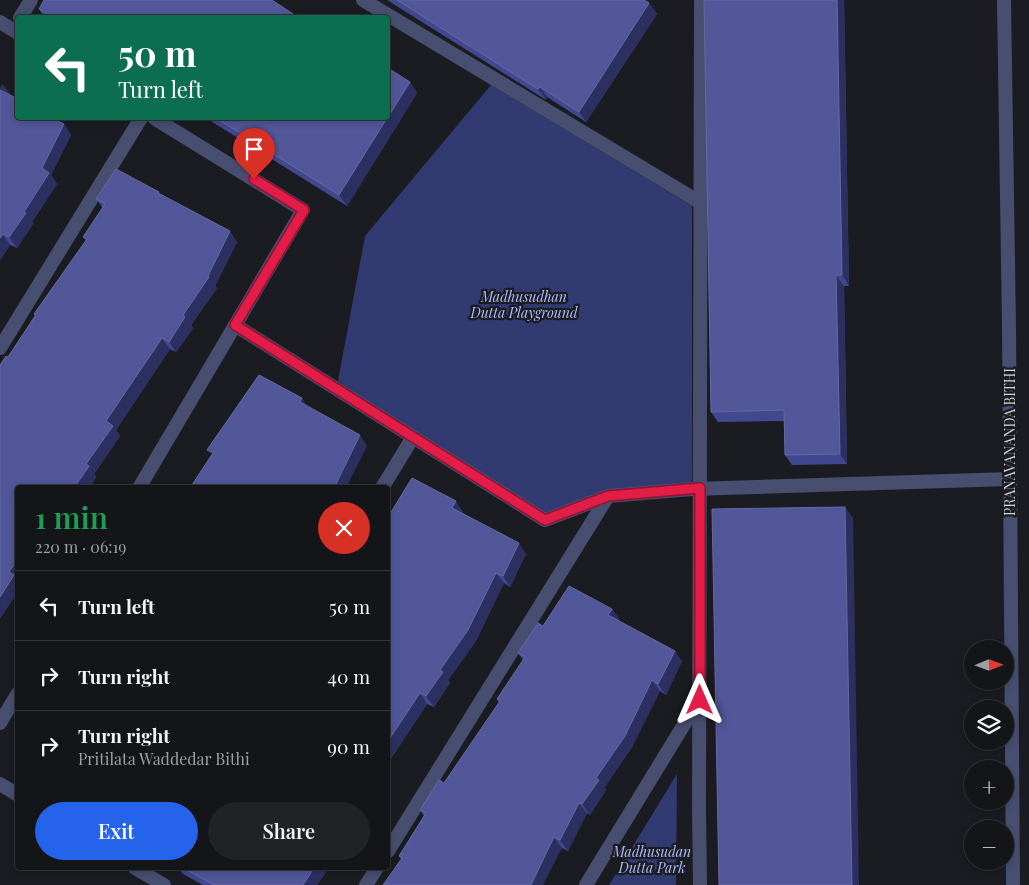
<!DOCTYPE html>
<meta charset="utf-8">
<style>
:root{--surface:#141519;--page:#212226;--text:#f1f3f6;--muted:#9d9fa2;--line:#333438;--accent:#2563eb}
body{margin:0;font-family:"Playfair Display",serif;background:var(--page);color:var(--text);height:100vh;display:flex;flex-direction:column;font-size:19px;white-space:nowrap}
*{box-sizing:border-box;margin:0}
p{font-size:16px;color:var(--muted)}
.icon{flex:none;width:28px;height:28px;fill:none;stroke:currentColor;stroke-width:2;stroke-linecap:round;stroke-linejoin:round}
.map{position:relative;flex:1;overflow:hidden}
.sheet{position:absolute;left:15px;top:485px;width:375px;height:385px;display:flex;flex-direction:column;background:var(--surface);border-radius:5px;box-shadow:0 2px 8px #0003,0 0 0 1px var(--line)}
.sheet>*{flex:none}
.top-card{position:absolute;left:15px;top:15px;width:375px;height:105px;border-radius:5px;box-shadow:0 2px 8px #0003,0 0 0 1px var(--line);background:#0b6e4f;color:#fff;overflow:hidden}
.needle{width:32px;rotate:89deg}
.tools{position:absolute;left:964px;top:640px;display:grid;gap:10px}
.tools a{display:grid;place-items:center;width:50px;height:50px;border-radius:50%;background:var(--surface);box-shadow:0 2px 8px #0003,0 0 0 1px var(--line);font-size:25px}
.pin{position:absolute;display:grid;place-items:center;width:42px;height:42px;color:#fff;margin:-51px -21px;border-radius:50% 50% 50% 0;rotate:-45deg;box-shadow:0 0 5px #0007}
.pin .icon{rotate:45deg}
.me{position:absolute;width:55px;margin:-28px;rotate:0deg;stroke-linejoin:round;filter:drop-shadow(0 0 4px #0008)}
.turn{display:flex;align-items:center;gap:18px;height:105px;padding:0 20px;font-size:22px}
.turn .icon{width:65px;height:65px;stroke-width:2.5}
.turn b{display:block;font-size:35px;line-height:42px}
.round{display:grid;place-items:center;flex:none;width:52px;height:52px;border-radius:26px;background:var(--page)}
.overview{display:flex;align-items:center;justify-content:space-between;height:85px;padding:0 20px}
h1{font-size:30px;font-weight:600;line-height:38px;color:#1e9e55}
.primary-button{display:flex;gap:10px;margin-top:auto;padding:10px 20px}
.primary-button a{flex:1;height:58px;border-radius:30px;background:var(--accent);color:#fff;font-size:20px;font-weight:600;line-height:58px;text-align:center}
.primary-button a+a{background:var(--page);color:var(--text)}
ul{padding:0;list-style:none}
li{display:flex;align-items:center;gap:15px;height:70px;padding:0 20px;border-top:1px solid var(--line)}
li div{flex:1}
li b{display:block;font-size:19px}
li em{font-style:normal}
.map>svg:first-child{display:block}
.green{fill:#323a72}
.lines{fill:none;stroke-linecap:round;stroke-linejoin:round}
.minor{stroke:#474e70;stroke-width:14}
.wall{fill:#414890}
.shaded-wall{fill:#2b3061}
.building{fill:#515798;stroke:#656aa2}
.route-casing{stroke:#92132f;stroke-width:12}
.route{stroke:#e11d48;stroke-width:9}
.labels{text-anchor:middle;stroke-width:4.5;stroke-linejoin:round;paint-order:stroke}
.park-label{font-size:14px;font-style:italic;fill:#afbcfe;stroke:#1b1c21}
.street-label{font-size:14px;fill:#d4d4d7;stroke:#1b1c21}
</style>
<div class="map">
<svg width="1029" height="885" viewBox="0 0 1029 885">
<rect width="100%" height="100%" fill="#1b1c21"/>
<g class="green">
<polygon points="491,85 692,206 692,489 536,514 338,381 365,236"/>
<polygon points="677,774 676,885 609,885"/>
</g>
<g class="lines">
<g class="minor">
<polyline points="363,0 701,203"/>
<polyline points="1004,0 1009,328 1013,885"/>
<polyline points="20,18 31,0"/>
<polyline points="0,22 18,33"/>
<polyline points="235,325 545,520 608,496 692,489 1010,479"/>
<polyline points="0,348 141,118"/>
<polyline points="139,488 303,210 154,118"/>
<polyline points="382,488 413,437"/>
<polyline points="0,723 18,693"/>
<polyline points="0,784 18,795"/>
<polyline points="388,851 608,496"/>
<polyline points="135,868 164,885"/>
<polyline points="366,885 377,868"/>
<polyline points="586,885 699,700"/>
<polyline points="700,885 699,810 701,0"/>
</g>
</g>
<g class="wall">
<polygon points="387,0 644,0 649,3 657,14 586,122 547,97 546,100 532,91"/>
<polygon points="704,0 844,0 849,286 844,286 847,464 792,465 785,455 784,421 718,422 711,412"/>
<polygon points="39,9 299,18 45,18"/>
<polygon points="410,82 417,93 347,206 206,118 388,118"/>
<polygon points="2,84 10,94 9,95 64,124 71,135 51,175 57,184 32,222 33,224 17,248 10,245 0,260"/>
<polygon points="159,192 161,195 237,242 215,286 217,288 191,325 193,328 176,352 170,349 116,430 120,436 94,474 96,477 89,488 18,488 18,592 0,618 0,365 8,357 35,315 34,314 86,240 83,237 103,208 96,199"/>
<polygon points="463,512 463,513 526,554 510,587 504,583 476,641 448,680 450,683 434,707 427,704 388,763 388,517"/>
<polygon points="612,609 619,619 619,621 682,661 666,695 660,691 632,747 604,788 606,790 590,815 587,813 568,851 562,848 401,859 399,856 424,816 420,810 444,783 499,703 497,699 523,660 518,653 543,626"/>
<polygon points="178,868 329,868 317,885 203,885 183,874"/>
</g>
<g class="shaded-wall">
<polygon points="837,0 844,0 849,286 842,275"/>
<polygon points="649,3 657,14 586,122 579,112"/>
<polygon points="410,82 417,93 347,206 339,195"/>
<polygon points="2,84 10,94 7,100 0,91 0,88"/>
<polygon points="540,87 547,97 546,100 538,89"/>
<polygon points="64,124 71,135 51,175 57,184 32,222 33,224 17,248 9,237 24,212 42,168"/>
<polygon points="230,231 237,242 215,286 217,288 191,325 193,328 176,352 169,342 183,315 208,276"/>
<polygon points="3,234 10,245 0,260 0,238"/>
<polygon points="836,275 844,286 847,464 840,454"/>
<polygon points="162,338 170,349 116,430 120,436 94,474 96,477 89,488 74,488 86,464 106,421"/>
<polygon points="302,398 309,409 300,402"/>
<polygon points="360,435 367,446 346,488 334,488"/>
<polygon points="456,501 463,512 460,519 452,508"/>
<polygon points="845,507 853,518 859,885 852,885"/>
<polygon points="519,543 526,554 510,587 503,576"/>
<polygon points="18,559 18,592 0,618 0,597 9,572"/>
<polygon points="496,573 504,583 476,641 448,680 450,683 434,707 426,696 440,670"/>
<polygon points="612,609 619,619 616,626 608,615"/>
<polygon points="675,651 682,661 666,695 658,684"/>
<polygon points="652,680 660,691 632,747 604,788 606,790 590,815 582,804"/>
<polygon points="420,693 427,704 388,763 388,741"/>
<polygon points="579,803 587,813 568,851 560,840"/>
<polygon points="554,837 562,848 543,885 531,885"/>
<polygon points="314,868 329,868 317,885 303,885"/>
</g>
<g class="building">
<polygon points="44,0 272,0 299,18 53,18 39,9"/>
<polygon points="397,0 644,0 649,3 579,112 540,87 538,89 525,81"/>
<polygon points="704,0 837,0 842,275 836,275 840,454 785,455 784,410 711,412"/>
<polygon points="303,14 309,18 301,18"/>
<polygon points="388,68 410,82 388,117"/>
<polygon points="0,90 18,99 18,118 51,118 64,124 42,168 49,173 24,212 26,213 9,237 3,234 0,238"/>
<polygon points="216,118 387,118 339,195"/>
<polygon points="116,169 159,192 158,193 230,231 208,276 209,277 183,315 185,317 169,342 162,338 106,421 113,426 86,464 89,466 74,488 18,488 18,559 9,572 14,575 0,597 0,365 6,356 8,357 36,315 34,314 87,239 83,237 105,204 96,199"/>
<polygon points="259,375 302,398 300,402 360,435 334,488 190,488 213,453 207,450"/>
<polygon points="412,478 456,501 452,508 519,543 503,576 496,573 468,630 440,670 443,672 426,696 420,693 388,741 388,517"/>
<polygon points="845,507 852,885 719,885 712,509"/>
<polygon points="569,586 612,609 608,615 675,651 658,684 652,680 625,736 596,778 599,780 582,804 579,803 560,840 554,837 531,885 383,885 402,858 399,856 426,813 420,810 439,780 444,783 500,701 497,699 525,657 518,653 538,623 543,626"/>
<polygon points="18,753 18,759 15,757"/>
<polygon points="183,868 314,868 303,885 214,885"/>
</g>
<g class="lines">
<g class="route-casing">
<polyline id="route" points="254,179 304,210 235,325 545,520 608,496 700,488 700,700"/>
</g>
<use href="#route" class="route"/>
</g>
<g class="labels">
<g class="park-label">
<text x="524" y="302">Madhusudhan<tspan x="524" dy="16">Dutta Playground</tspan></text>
<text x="652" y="857">Madhusudan<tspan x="652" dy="16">Dutta Park</tspan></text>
</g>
<g class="street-label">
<text transform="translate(1010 442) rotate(-90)" y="5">PRANAVANANDA BITHI</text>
</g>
</g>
</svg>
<div class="tools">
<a><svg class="needle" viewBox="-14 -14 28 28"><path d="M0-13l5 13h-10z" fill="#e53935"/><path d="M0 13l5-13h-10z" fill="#9d9fa2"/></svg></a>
<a><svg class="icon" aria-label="layers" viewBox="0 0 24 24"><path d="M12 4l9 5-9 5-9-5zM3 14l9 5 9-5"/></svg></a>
<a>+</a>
<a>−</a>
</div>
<div class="pin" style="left:254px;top:179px;background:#d93025"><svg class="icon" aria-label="arrive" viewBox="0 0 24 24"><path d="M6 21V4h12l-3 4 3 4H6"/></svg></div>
<svg class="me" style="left:700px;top:700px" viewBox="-20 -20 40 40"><path d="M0-17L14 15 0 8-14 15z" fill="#e11d48" stroke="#fff" stroke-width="4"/></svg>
<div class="top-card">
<div class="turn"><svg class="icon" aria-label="left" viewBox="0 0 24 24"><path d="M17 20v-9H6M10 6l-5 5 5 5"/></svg><div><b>50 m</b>Turn left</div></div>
</div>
<section class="sheet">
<div class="overview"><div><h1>1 min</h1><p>220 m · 06:19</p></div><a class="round" style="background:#d93025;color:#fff"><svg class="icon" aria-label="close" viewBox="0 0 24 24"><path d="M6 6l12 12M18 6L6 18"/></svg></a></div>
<ul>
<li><svg class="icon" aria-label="left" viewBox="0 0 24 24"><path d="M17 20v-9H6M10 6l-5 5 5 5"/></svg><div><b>Turn left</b></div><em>50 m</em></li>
<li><svg class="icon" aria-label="right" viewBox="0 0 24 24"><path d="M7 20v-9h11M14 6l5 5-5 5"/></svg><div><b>Turn right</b></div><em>40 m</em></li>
<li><svg class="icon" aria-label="right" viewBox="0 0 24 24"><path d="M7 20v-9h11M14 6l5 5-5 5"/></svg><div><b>Turn right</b><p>Pritilata Waddedar Bithi</p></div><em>90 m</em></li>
</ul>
<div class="primary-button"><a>Exit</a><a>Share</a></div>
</section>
</div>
